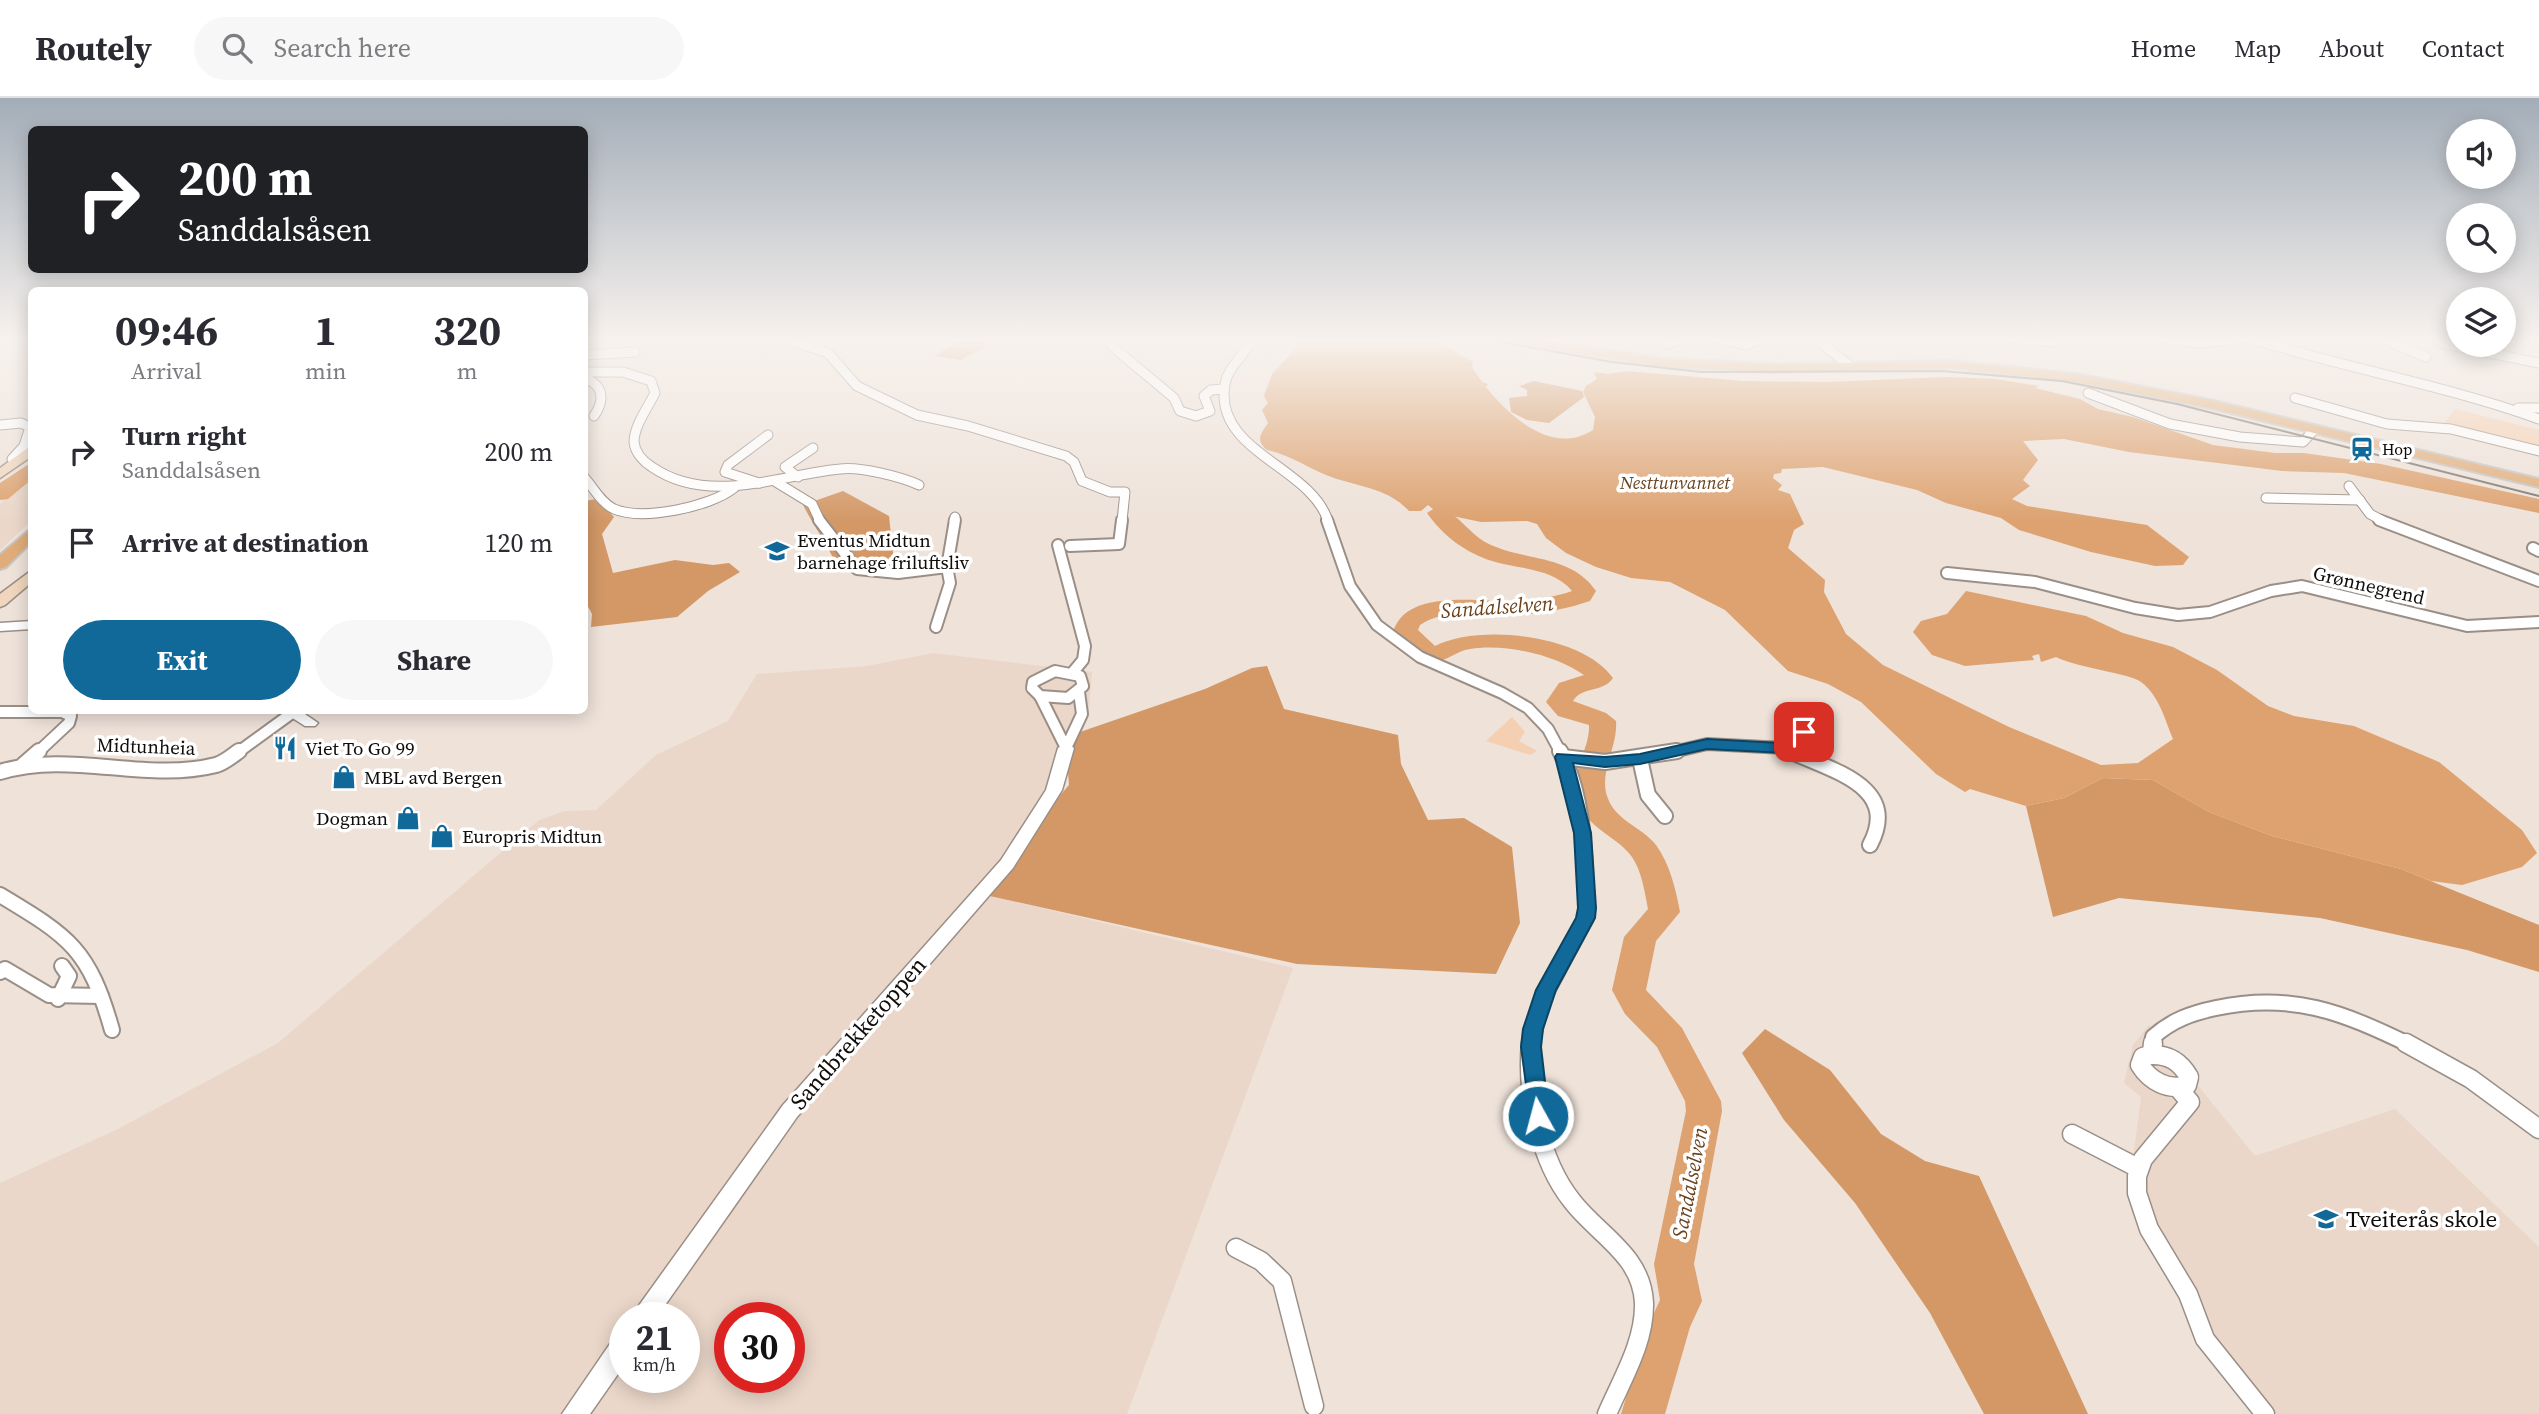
<!DOCTYPE html>
<meta charset="utf-8">
<style>
:root{--surface:#fff;--page:#f7f7f7;--text:#2b2b33;--muted:#7c7c81;--line:#e1e1e2;--accent:#116999}
body{margin:0;font-family:"Source Serif 4",serif;background:var(--page);color:var(--text);height:100vh;display:flex;flex-direction:column;font-size:26px;white-space:nowrap}
*{box-sizing:border-box;margin:0}
p{font-size:23px;color:var(--muted)}
.icon{flex:none;width:38px;height:38px;fill:none;stroke:currentColor;stroke-width:2;stroke-linecap:round;stroke-linejoin:round}
.map{position:relative;flex:1;overflow:hidden}
.details{position:absolute;left:28px;top:189px;width:560px;height:427px;display:flex;flex-direction:column;background:var(--surface);border-radius:10px;box-shadow:0 4px 18px #0003}
.details>*{flex:none}
.guide{position:absolute;left:28px;top:28px;width:560px;height:147px;border-radius:10px;box-shadow:0 4px 18px #0003;background:#202124;color:#fff;overflow:hidden}
.fabs{position:absolute;left:2446px;top:21px;display:grid;gap:14px}
.fabs a{display:grid;place-items:center;width:70px;height:70px;border-radius:50%;background:var(--surface);box-shadow:0 4px 18px #0003;font-size:35px}
.speed{position:absolute;left:609px;top:1204px;display:flex;gap:14px;font-size:35px;font-weight:700;text-align:center}
.speed>*{display:grid;place-content:center;width:91px;height:91px;border-radius:50%;background:var(--surface);box-shadow:0 4px 18px #0003;line-height:1}
.speed small{font-size:18px;font-weight:400}
.speed .limit{border:10px solid #d22;background:#fff;color:#111}
.pin{position:absolute;display:grid;place-items:center;width:60px;height:60px;color:#fff;margin:-30px;border-radius:14px;box-shadow:0 4px 10px #0006}
.me{position:absolute;width:77px;margin:-38px;rotate:353deg;stroke-linejoin:round;filter:drop-shadow(0 0 5px #0008)}
.turn{display:flex;align-items:center;gap:24px;height:147px;padding:0 35px;font-size:32px}
.turn .icon{width:91px;height:91px;stroke-width:2.5}
.turn b{display:block;font-size:49px;line-height:60px}
.eta{display:flex;justify-content:space-evenly;align-items:center;height:119px;text-align:center}
.eta b{font-size:42px;font-weight:700;line-height:49px}
.primary-button{display:flex;gap:14px;margin-top:auto;padding:14px 35px}
.primary-button a{flex:1;height:80px;border-radius:42px;background:var(--accent);color:#fff;font-size:28px;font-weight:700;line-height:80px;text-align:center}
.primary-button a+a{background:var(--page);color:var(--text)}
ul{padding:0;list-style:none}
li{display:flex;align-items:center;gap:21px;height:91px;padding:0 35px}
li div{flex:1}
li b{display:block;font-size:26px}
li em{font-style:normal}
header{display:flex;align-items:center;gap:42px;box-sizing:border-box;height:98px;padding:0 35px;background:var(--surface);border-bottom:2px solid var(--line)}
header strong{font-size:33px}
nav{display:flex;gap:38px;margin-inline-start:auto;font-size:24px}
.search{width:490px;height:63px;background:var(--page);display:flex;align-items:center;gap:18px;box-sizing:border-box;padding:0 24px;border-radius:38px;color:var(--muted);font-size:26px}
.map>svg:first-child{display:block}
.built{fill:#ead7c9;fill-rule:evenodd}
.green{fill:#f5cfb1}
.forest{fill:#d39866}
.water{fill:#dda270}
.lines{fill:none;stroke-linecap:round;stroke-linejoin:round}
.river{fill:#dda270;fill-rule:evenodd}
.minor-far3-casing{stroke:#9a8f87;stroke-width:11}
.minor-far2-casing{stroke:#9a8f87;stroke-width:14}
.minor-far1-casing{stroke:#9a8f87;stroke-width:18}
.minor-casing{stroke:#9a8f87;stroke-width:21}
.tertiary-casing{stroke:#9a8f87;stroke-width:3}
.secondary-casing{stroke:#9a8f87;stroke-width:3}
.primary-casing{stroke:#c5c5c4;stroke-width:4}
.minor-far3{stroke:#fff;stroke-width:9}
.minor-far2{stroke:#fff;stroke-width:10}
.minor-far1{stroke:#fff;stroke-width:14}
.minor{stroke:#fff;stroke-width:18}
.tertiary{fill:#fff;fill-rule:evenodd}
.secondary{fill:#efd6bc;fill-rule:evenodd}
.primary{fill:#e0ad7a;fill-rule:evenodd}
.tram{stroke:#7d7670;stroke-width:2}
.route{fill:#116999;stroke:#0b4463;stroke-width:2}
.labels{text-anchor:middle;stroke-width:7;stroke-linejoin:round;paint-order:stroke}
.far-poi-label{font-size:16px;fill:#0f0c09;stroke:#fff;text-anchor:start}
.far-water-label{font-size:18px;font-style:italic;fill:#6b421e;stroke:#fff}
.poi-label{font-size:19px;fill:#0f0c09;stroke:#fff;text-anchor:start}
.street-label{font-size:19px;fill:#0f0c09;stroke:#fff}
.water-label{font-size:21px;font-style:italic;fill:#6b421e;stroke:#fff}
.near-street-label{font-size:23px;fill:#0f0c09;stroke:#fff}
.near-poi-label{font-size:23px;fill:#0f0c09;stroke:#fff;text-anchor:start}
</style>
<header>
<strong>Routely</strong>
<div class="search"><svg class="icon" aria-label="search" viewBox="0 0 24 24"><circle cx="10" cy="10" r="6"/><path d="M15 15l6 6"/></svg>Search here</div>
<nav><a>Home</a><a>Map</a><a>About</a><a>Contact</a></nav>
</header>
<div class="map">
<svg width="2539" height="1316" viewBox="0 0 2539 1316">
<rect width="100%" height="100%" fill="#eee2d9"/>
<g class="built">
<polygon points="31,377 31,423 0,452 0,406"/>
<path d="M933 555 1092 574 1089 611 1038 740 995 799 1293 870 1127 1316H0V1085L118 1031 278 945 539 722 565 713 596 712 656 657 728 623 757 576 867 568ZM625 1220H684V1279H625ZM730 1220H789V1279H730Z"/>
<polygon points="2149,927 2255,1058 2395,1011 2539,1149 2539,1316 2271,1316 2188,1214 2129,1092 2141,999 2124,985 2133,947"/>
</g>
<g class="green">
<polygon points="2455,311 2539,332 2539,350 2444,326"/>
<polygon points="1512,619 1525,634 1519,643 1537,653 1530,657 1486,643"/>
</g>
<g class="forest">
<polygon points="964,240 984,240 984,249 961,262 934,258"/>
<polygon points="1534,283 1582,293 1584,299 1549,325 1527,322 1511,314 1509,300 1527,298 1527,292 1519,288"/>
<path d="M843 393 889 418 895 474 885 480 838 472C831 451 814 429 803 407Z"/>
<polygon points="597,401 614,419 602,436 613,475 675,462 713,467 729,465 740,474 708,493 677,519 591,529 592,516 585,503 584,403"/>
<polygon points="1267,568 1284,611 1398,637 1401,666 1428,722 1464,720 1512,749 1520,825 1496,876 1297,866 976,795 1069,687 1067,660 1080,634 1205,591 1252,570"/>
<polygon points="2103,680 2153,682 2209,714 2272,738 2401,771 2539,827 2539,874 2467,852 2320,820 2119,800 2053,819 2026,708 2064,700"/>
<polygon points="1765,931 1830,972 1881,1036 1925,1063 1979,1078 2088,1316 1984,1316 1930,1215 1855,1105 1784,1022 1742,955"/>
</g>
<path class="water" d="M1292 240H1308L1320 244 1321 240H1432L1473 264 1472 269 1482 284 1488 286 1486 289C1510 319 1553 358 1593 332L1595 319 1583 294 1586 288 1597 281 1594 274 1608 276 1628 273 1742 283 1827 284 1947 279 1996 281 2039 288 2035 290 2080 301 2098 311 2133 319 2213 347 2275 355H2304L2381 366 2539 401V415L2344 375 2282 373 2129 354 2064 341 2023 343 2038 362 2023 382 2030 388 2012 401 2027 408 2147 427 2189 459 2183 467 2155 468 2091 454 2019 432 2001 420 1946 405 1917 392 1823 369 1782 371 1781 375 1774 376 1773 380 1782 387 1778 392 1790 396 1804 426 1794 432 1788 450 1825 482 1824 494 1846 536 1883 567 2009 629 2101 667 2138 665 2173 641C2165 622 2159 597 2141 584 2129 575 2077 570 2056 559L2041 564 2039 556 2032 558 2034 562 1965 568 1932 557 1913 534 1921 523 1947 516 1966 493 2086 518 2123 535 2173 549 2217 572 2268 608 2294 618 2354 628 2439 664 2522 732 2537 755 2522 769 2462 787 2431 783 2401 771 2272 738 2209 714 2153 682 2103 680 2064 700 2026 708 1970 691 1965 694 1936 676 1861 604 1828 586 1788 573 1725 512 1670 484 1631 480 1596 469 1566 455 1546 440 1537 426 1527 423 1481 424 1438 415 1428 407 1421 413H1409C1386 388 1355 389 1326 377 1307 369 1288 356 1267 352 1255 342 1261 335 1268 325L1262 312 1268 305 1264 298 1272 276 1297 249Z"/>
<g class="lines">
<g class="river">
<polygon points="32,364 32,381 8,401 0,402 0,385"/>
<path d="M1438 408C1455 413 1469 435 1485 444 1522 464 1570 455 1596 493L1590 503C1566 511 1541 516 1516 517 1486 519 1445 509 1420 527L1418 532 1435 548C1480 525 1583 537 1613 580 1603 595 1582 588 1573 603L1606 615 1616 623C1618 649 1599 673 1607 698 1615 723 1641 728 1656 747 1670 766 1676 792 1680 814L1656 843 1646 892 1682 930 1721 1003 1722 1013 1694 1166 1702 1203 1690 1229 1665 1316H1621L1648 1228 1660 1202 1654 1166 1686 1013 1685 1003 1657 949 1625 916 1612 892 1624 839 1648 811C1645 796 1642 773 1632 759 1614 734 1580 731 1576 690 1574 668 1590 649 1589 627L1558 618 1546 604 1559 585 1584 577C1555 557 1505 545 1470 551 1456 553 1445 565 1430 564 1416 562 1400 544 1393 534 1407 489 1481 505 1518 503 1536 502 1555 499 1572 493 1554 470 1518 471 1492 463 1466 455 1443 438 1427 415Z"/>
</g>
<g class="minor-far3-casing">
<g id="minor-far3">
<polyline points="784,240 828,255 857,288 917,317 968,328 1066,358 1074,364 1082,383 1110,394 1125,394 1122,423"/>
<polyline points="1108,240 1113,249 1174,300 1180,313 1196,318 1210,313 1204,298 1211,292 1224,291"/>
<path d="M1252 240C1246 257 1228 268 1225 286 1213 354 1311 368 1328 423"/>
<polyline points="1546,240 1557,240"/>
<polyline points="1716,240 1745,247 1765,240"/>
<polyline points="1822,240 1822,246 1849,267"/>
<polyline points="2010,240 2053,244"/>
<polyline points="2163,240 2199,245 2248,240"/>
<path d="M2249 240C2345 270 2444 287 2539 321"/>
<polyline points="2381,240 2426,259"/>
<polyline points="2433,240 2445,246 2539,265"/>
<polyline points="1668,246 1685,240"/>
<polyline points="584,257 635,254"/>
<path d="M584 274H623L651 283 655 295C648 309 634 328 634 344 635 355 644 364 652 369 709 408 779 377 840 371 859 368 902 379 919 387"/>
<path d="M584 280C604 287 605 302 594 318"/>
<polyline points="2088,295 2170,326 2240,339 2303,344 2314,332"/>
<polyline points="2295,300 2387,326 2451,331 2539,353"/>
<polyline points="2518,310 2539,310"/>
<polyline points="0,327 21,325 30,329 24,348 12,361 18,361"/>
<path d="M584 379C593 389 601 405 614 411 643 423 710 409 734 390"/>
<polyline points="798,379 785,369 813,350"/>
<polyline points="776,384 812,406 820,423"/>
<polyline points="759,385 725,374 728,367 768,337"/>
<polyline points="2349,388 2370,416 2383,423"/>
<polyline points="2266,400 2360,402"/>
<polyline points="954,423 955,419"/>
</g>
</g>
<g class="minor-far2-casing">
<g id="minor-far2">
<polyline points="819,422 857,471 898,475 947,469 955,422"/>
<polyline points="1327,422 1350,488 1377,527 1420,559 1502,595 1528,610 1548,631 1561,655"/>
<polyline points="2379,422 2539,483"/>
<polyline points="1058,447 1085,548 1083,562 1073,574"/>
<polyline points="1070,448 1119,446 1122,422"/>
<polyline points="2533,450 2539,453"/>
<polyline points="1947,475 2035,484 2135,510 2178,517 2210,514 2271,493 2302,488 2467,528 2539,524"/>
<polyline points="936,529 950,485 947,469"/>
<polygon points="1055,573 1080,578 1083,588 1068,600 1040,598 1032,590 1033,584"/>
<polyline points="1040,598 1066,650 1082,616 1079,594"/>
<polyline points="0,614 62,614 71,618 69,625 37,655"/>
<polyline points="1784,650 1804,634"/>
<polyline points="237,655 292,615"/>
<polyline points="1669,655 1707,646 1784,650 1794,655"/>
</g>
</g>
<g class="minor-far1-casing">
<g id="minor-far1">
<path d="M1790 653C1832 673 1901 688 1870 747"/>
<polyline points="1563,659 1605,664 1677,653"/>
<polyline points="1640,661 1648,697 1665,718"/>
<polyline points="23,667 39,653"/>
<path d="M0 674C71 652 145 685 216 667 224 665 232 658 239 653"/>
<path d="M0 797C70 839 89 851 112 932"/>
<polyline points="0,874 5,871 49,897 101,898"/>
<polyline points="58,901 69,878 62,868"/>
<path d="M1531 947 1542 902 1586 820 1587 810C1584 759 1585 698 1560 653"/>
<path d="M2153 947V939C2172 922 2192 915 2216 910 2292 894 2342 914 2410 947"/>
</g>
</g>
<g class="minor-casing">
<g id="minor">
<path d="M1531 945C1526 996 1540 1063 1572 1103 1598 1137 1642 1157 1644 1205 1645 1244 1622 1281 1607 1316"/>
<polyline points="2406,945 2471,981 2539,1031"/>
<polyline points="2152,955 2153,945"/>
<path d="M2150 957C2168 956 2180 963 2189 979L2187 987C2168 993 2150 983 2140 967L2143 959Z"/>
<polyline points="2178,990 2190,1004 2143,1061 2137,1078 2137,1095 2149,1131 2188,1196 2205,1241 2265,1316"/>
<polyline points="2072,1036 2138,1070"/>
<polyline points="1236,1150 1261,1163 1282,1183 1314,1308"/>
</g>
</g>
<g class="tertiary-casing">
<g id="tertiary">
<polygon points="32,523 32,531 0,533 0,525"/>
<polygon points="280,612 299,612 318,625 315,628 305,628"/>
<polygon points="1066,645 1074,650 1062,692 1013,770 797,1019 656,1220 630,1220 783,1007 1001,762 1046,692 1058,650"/>
<polygon points="625,1234 625,1266 590,1316 562,1316 616,1237"/>
</g>
</g>
<g class="secondary-casing">
<g id="secondary">
<polygon points="32,347 32,358 0,380 0,370"/>
<polygon points="32,472 32,484 5,507 0,509 0,496"/>
</g>
</g>
<g class="primary-casing">
<g id="primary">
<polygon points="1504,240 1530,240 1666,261 1777,266 1951,263 2077,276 2210,302 2539,381 2539,389 2210,310 2077,284 1951,270 1772,274 1666,269 1510,244"/>
<polygon points="32,430 32,443 6,469 0,471 0,457"/>
</g>
</g>
<use href="#minor-far3" class="minor-far3"/>
<use href="#minor-far2" class="minor-far2"/>
<use href="#minor-far1" class="minor-far1"/>
<use href="#minor" class="minor"/>
<use href="#tertiary" class="tertiary"/>
<use href="#secondary" class="secondary"/>
<use href="#primary" class="primary"/>
<polyline class="tram" points="1477,240 1612,264 1701,274 1942,273 2062,283 2177,306 2539,398"/>
</g>
<linearGradient id="sky" x2="0" y2="1"><stop stop-color="#a3adb8"/><stop offset="0.57" stop-color="#f7f2ee"/><stop offset="1" stop-color="#f7f2ee" stop-opacity="0"/></linearGradient>
<rect width="2539" height="424" fill="url(#sky)"/>
<polygon class="route" points="1804,629 1812,634 1810,637 1784,655 1707,651 1640,666 1605,669 1573,665 1591,735 1596,810 1595,820 1556,892 1543,931 1541,949 1549,1018 1546,1024 1538,1027 1531,1024 1521,949 1523,931 1536,892 1576,820 1578,810 1574,735 1555,659 1557,656 1605,659 1640,656 1707,641 1781,645"/>
<defs>
<g id="station-bare" transform="scale(1.89)"><path d="M-3-6H3Q5-6 5-4V2Q5 4 3 4L4.5 6H3L1.5 4h-3L-3 6H-4.5L-3 4Q-5 4-5 2V-4Q-5-6-3-6ZM-3.5-4v3h7v-3ZM-3.5 1v1.5H-2V1ZM2 1v1.5H3.5V1Z" fill="#116999" stroke="#fff" stroke-width="2.5" paint-order="stroke"/></g>
<g id="school-bare" transform="scale(1.89)"><path d="M0-5L7-2L0 1L-7-2ZM-4 1L0 2.5L4 1V4Q0 6-4 4Z" fill="#116999" stroke="#fff" stroke-width="2.5" paint-order="stroke"/></g>
<g id="restaurant-bare" transform="scale(1.89)"><path d="M-5-6h1v4h1v-4h1v4h1v-4h1v5L-1.5 .5V6h-2V.5L-5-1ZM5-6V6H3V1.5H1.5Q1.5-4 5-6Z" fill="#116999" stroke="#fff" stroke-width="2.5" paint-order="stroke"/></g>
<g id="shop-bare" transform="scale(1.89)"><path d="M-5-2.5h2.3a2.7 3.5 0 0 1 5.4 0H5L5.5 6h-11ZM-1.5-2.5h3a1.5 2.3 0 0 0-3 0Z" fill="#116999" stroke="#fff" stroke-width="2.5" paint-order="stroke"/></g>
</defs>
<g fill-rule="evenodd">
<use href="#station-bare" x="2362" y="351"/>
<use href="#school-bare" x="777" y="453"/>
<use href="#restaurant-bare" x="285" y="650"/>
<use href="#shop-bare" x="344" y="679"/>
<use href="#shop-bare" x="408" y="720"/>
<use href="#shop-bare" x="442" y="738"/>
<use href="#school-bare" x="2326" y="1121"/>
</g>
<g class="labels">
<g class="far-poi-label">
<text x="2382" y="357">Hop</text>
</g>
<g class="far-water-label">
<text x="1675" y="391">Nesttunvannet</text>
</g>
<g class="poi-label">
<text x="797" y="449">Eventus Midtun<tspan x="797" dy="22">barnehage friluftsliv</tspan></text>
<text x="305" y="657">Viet To Go 99</text>
<text x="364" y="686">MBL avd Bergen</text>
<text x="388" y="727" text-anchor="end">Dogman</text>
<text x="462" y="745">Europris Midtun</text>
</g>
<g class="street-label">
<text transform="translate(2369 487) rotate(13)" y="7">Grønnegrend</text>
<text transform="translate(146 648) rotate(2)" y="7">Midtunheia</text>
</g>
<g class="water-label">
<text transform="translate(1497 509) rotate(-4)" y="7">Sandalselven</text>
<text transform="translate(1690 1085) rotate(-79)" y="7">Sandalselven</text>
</g>
<g class="near-street-label">
<text transform="translate(858 935) rotate(-49)" y="8">Sandbrekketoppen</text>
</g>
<g class="near-poi-label">
<text x="2346" y="1129">Tveiterås skole</text>
</g>
</g>
</svg>
<div class="fabs">
<a><svg class="icon" aria-label="sound" viewBox="0 0 24 24"><path d="M4 9h4l5-4v14l-5-4H4zM17 9q2 3 0 6"/></svg></a>
<a><svg class="icon" aria-label="search" viewBox="0 0 24 24"><circle cx="10" cy="10" r="6"/><path d="M15 15l6 6"/></svg></a>
<a><svg class="icon" aria-label="layers" viewBox="0 0 24 24"><path d="M12 4l9 5-9 5-9-5zM3 14l9 5 9-5"/></svg></a>
</div>
<div class="speed"><div>21<small>km/h</small></div><div class="limit">30</div></div>
<div class="pin" style="left:1804px;top:634px;background:#d93025"><svg class="icon" aria-label="arrive" viewBox="0 0 24 24"><path d="M6 21V4h12l-3 4 3 4H6"/></svg></div>
<svg class="me" style="left:1538px;top:1018px" viewBox="-20 -20 40 40"><circle r="17" fill="#116999" stroke="#fff" stroke-width="3"/><path d="M0-11L8 9 0 5-8 9z" fill="#fff"/></svg>
<div class="guide">
<div class="turn"><svg class="icon" aria-label="right" viewBox="0 0 24 24"><path d="M7 20v-9h11M14 6l5 5-5 5"/></svg><div><b>200 m</b>Sanddalsåsen</div></div>
</div>
<section class="details">
<div class="eta">
<div><b>09:46</b><p>Arrival</p></div>
<div><b>1</b><p>min</p></div>
<div><b>320</b><p>m</p></div>
</div>
<ul>
<li><svg class="icon" aria-label="right" viewBox="0 0 24 24"><path d="M7 20v-9h11M14 6l5 5-5 5"/></svg><div><b>Turn right</b><p>Sanddalsåsen</p></div><em>200 m</em></li>
<li><svg class="icon" aria-label="arrive" viewBox="0 0 24 24"><path d="M6 21V4h12l-3 4 3 4H6"/></svg><div><b>Arrive at destination</b></div><em>120 m</em></li>
</ul>
<div class="primary-button"><a>Exit</a><a>Share</a></div>
</section>
</div>
